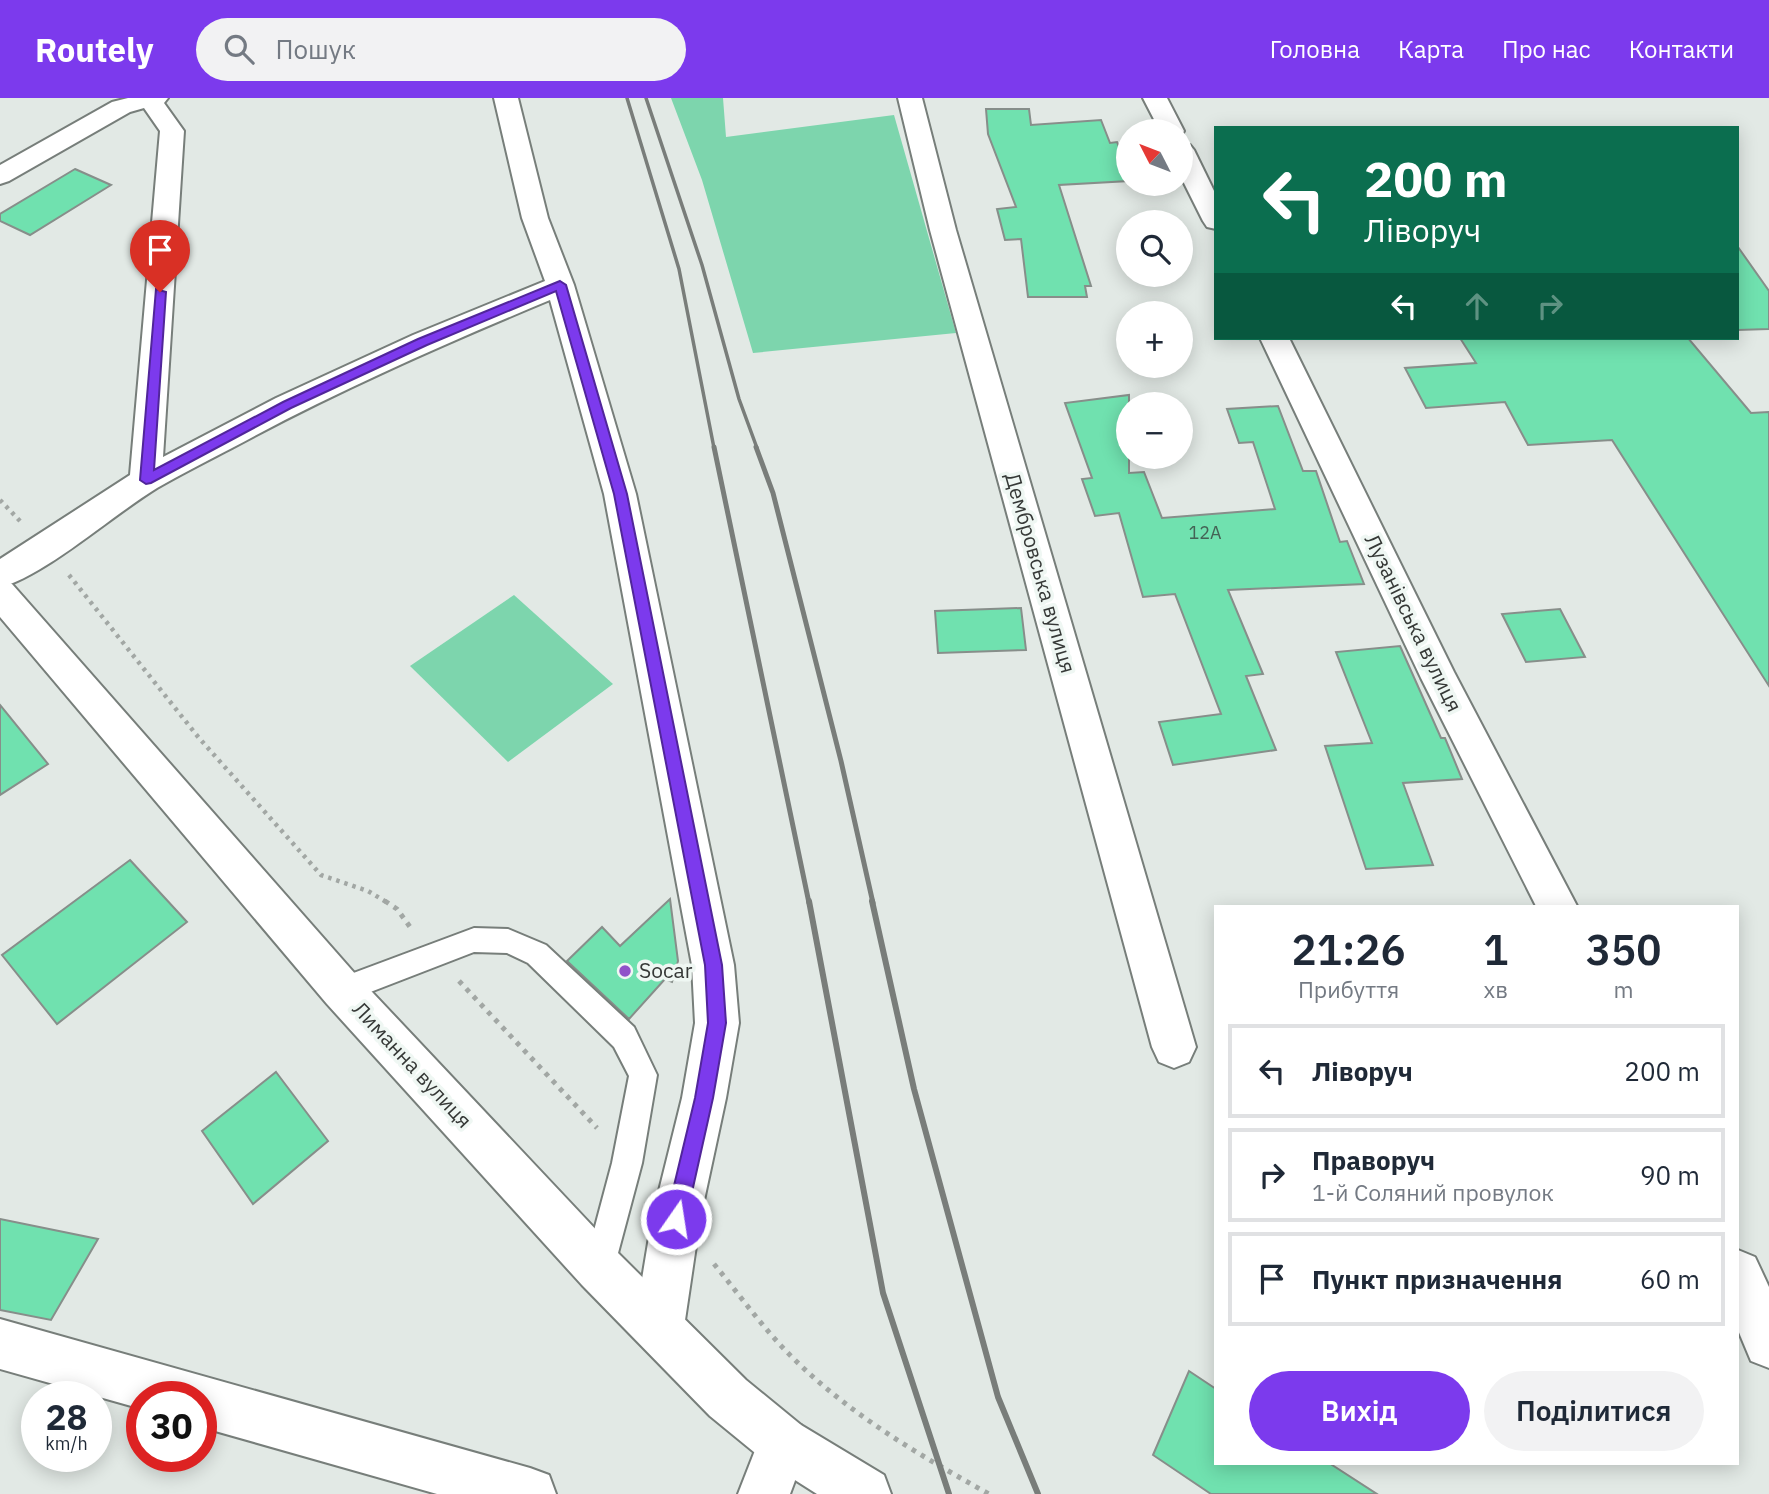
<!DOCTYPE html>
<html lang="uk">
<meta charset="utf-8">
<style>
:root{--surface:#fff;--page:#f2f2f3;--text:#1f2937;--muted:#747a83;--line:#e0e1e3;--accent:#7c3aed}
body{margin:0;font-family:"IBM Plex Sans",sans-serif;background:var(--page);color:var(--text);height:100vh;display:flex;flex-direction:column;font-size:26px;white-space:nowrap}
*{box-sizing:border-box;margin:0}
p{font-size:23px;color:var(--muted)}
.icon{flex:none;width:38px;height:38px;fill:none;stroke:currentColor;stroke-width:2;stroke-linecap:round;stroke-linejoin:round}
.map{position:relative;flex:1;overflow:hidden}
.drawer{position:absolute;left:1214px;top:807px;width:525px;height:560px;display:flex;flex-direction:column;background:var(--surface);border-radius:0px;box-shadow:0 4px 18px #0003}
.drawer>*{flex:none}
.banner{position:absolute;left:1214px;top:28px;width:525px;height:214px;border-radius:0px;box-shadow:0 4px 18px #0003;background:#0b6e4f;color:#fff;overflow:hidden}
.needle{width:46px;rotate:312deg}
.buttons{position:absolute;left:1116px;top:21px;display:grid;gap:14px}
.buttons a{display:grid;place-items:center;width:77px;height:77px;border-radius:50%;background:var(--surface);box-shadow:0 4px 18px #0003;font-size:35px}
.speed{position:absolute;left:21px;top:1283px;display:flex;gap:14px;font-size:35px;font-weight:700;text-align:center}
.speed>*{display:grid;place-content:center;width:91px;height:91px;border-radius:50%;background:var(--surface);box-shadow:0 4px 18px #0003;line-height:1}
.speed small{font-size:18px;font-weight:400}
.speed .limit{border:10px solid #d22;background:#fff;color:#111}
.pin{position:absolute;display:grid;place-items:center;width:60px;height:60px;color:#fff;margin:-72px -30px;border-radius:50% 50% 50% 0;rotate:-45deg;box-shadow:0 0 7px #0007}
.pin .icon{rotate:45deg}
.me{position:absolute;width:77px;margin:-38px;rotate:13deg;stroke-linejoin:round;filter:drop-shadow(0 0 5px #0008)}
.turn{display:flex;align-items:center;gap:24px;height:147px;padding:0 35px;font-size:32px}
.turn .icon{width:91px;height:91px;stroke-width:2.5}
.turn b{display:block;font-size:49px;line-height:60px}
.lanes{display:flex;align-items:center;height:66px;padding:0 35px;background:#0003;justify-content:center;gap:35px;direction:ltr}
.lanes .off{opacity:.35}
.eta{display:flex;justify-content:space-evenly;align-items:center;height:119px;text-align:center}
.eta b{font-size:42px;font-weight:600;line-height:49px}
.primary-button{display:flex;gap:14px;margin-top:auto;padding:14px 35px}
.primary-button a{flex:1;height:80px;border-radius:42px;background:var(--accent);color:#fff;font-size:28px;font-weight:600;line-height:80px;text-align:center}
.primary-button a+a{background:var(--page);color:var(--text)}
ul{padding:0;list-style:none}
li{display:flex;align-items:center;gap:21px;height:94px;margin:0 14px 10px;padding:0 21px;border:4px solid var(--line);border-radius:0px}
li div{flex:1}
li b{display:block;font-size:26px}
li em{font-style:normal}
header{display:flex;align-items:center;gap:42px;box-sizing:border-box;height:98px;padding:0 35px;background:var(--accent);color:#fff}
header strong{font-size:33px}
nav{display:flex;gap:38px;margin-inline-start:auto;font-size:24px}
.search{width:490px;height:63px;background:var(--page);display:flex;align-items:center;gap:18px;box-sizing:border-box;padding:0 24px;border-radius:38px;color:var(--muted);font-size:26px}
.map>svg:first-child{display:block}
.green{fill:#7dd5ad}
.building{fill:#70e1af;stroke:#878e8a;stroke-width:2}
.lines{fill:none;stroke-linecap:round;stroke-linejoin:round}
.service-casing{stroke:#777e7a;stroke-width:4}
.minor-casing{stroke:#777e7a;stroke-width:4}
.tertiary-casing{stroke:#777e7a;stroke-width:4}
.secondary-casing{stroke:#777e7a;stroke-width:4}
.path-far1{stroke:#a2a7a4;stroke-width:4.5;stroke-dasharray:3.5 5;stroke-linecap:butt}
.path{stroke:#a2a7a4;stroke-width:5;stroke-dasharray:4.5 6;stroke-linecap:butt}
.service{fill:#fff;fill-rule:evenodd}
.minor{fill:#fff;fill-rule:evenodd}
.tertiary{fill:#fff;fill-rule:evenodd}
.secondary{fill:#fff;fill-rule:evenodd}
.rail-far2{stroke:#797d7a;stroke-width:3.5}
.rail-far1{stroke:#797d7a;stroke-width:5}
.rail{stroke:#797d7a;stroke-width:6}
.route{fill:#7c3aed;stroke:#51269a;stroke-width:2}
.poi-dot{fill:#9053c9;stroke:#eff7f3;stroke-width:2.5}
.labels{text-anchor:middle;stroke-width:7;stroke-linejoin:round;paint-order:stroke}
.number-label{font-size:18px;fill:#446355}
.street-label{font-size:21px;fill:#363937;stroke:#eff7f3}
.poi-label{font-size:21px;fill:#363937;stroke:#eff7f3;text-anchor:start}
</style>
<header>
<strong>Routely</strong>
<div class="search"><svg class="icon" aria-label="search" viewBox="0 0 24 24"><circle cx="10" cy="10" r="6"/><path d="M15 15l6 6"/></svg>Пошук</div>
<nav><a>Головна</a><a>Карта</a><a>Про нас</a><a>Контакти</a></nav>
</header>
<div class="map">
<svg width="1769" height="1396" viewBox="0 0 1769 1396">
<rect width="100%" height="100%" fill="#e2e9e5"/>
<g class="green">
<polygon points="671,0 723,0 726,39 894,17 956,235 753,255 702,82"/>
<polygon points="514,497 613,586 508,664 410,568"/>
</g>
<g class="building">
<polygon points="986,11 1029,11 1031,27 1101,22 1110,45 1117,44 1129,74 1129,83 1059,87 1091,188 1085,188 1087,199 1028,199 1021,141 1005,142 997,111 1016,109 988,36"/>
<polygon points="75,71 111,87 30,137 0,123 0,116"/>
<polygon points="1738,149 1769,193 1769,231 1738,232"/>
<polygon points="1460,240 1688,240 1751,315 1769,314 1769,588 1612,342 1528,347 1505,304 1426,310 1405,270 1476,265"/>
<polygon points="1129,297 1129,375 1144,374 1162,420 1275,411 1253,344 1239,345 1227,311 1278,308 1303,373 1316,373 1340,444 1347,443 1364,486 1228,492 1263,576 1246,578 1276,652 1173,667 1159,624 1221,616 1175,496 1143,499 1119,415 1095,418 1082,381 1092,380 1065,305"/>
<polygon points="1021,510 1026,552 938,555 935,513"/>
<polygon points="1560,511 1585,559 1526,564 1502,516"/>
<polygon points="1400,548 1441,640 1445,640 1462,681 1403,685 1433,767 1366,771 1325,648 1372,645 1336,554"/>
<polygon points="0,607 48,666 0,697"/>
<polygon points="130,762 187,824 57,926 2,857"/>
<polygon points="670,801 678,863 672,884 665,881 629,921 567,863 602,829 620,848"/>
<polygon points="276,974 328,1043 253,1106 202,1033"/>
<polygon points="0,1121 98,1141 51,1222 0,1212"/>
<polygon points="1189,1273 1216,1291 1216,1365 1329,1365 1377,1396 1211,1396 1153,1357"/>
</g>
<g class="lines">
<g class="service-casing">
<polygon id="service" points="474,830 508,831 546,847 634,929 657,977 642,1065 614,1170 610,1181 599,1185 588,1181 584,1170 612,1065 629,978 614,949 528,865 507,855 474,854 342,905 332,901 328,892 332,883"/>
</g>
<g class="minor-casing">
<g id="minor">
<path d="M128 0H168L164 5 184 33 163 359 276 300 413 237 545 183 522 120 494 0H518L548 120 574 187 636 396 734 867 739 925 726 1000 700 1121 684 1229 676 1246 659 1254 642 1246 634 1229 652 1121 682 1000 695 925 692 867 604 396 550 202C442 247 335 294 232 350 207 363 181 376 157 390 110 419 50 474 0 490V461L130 377 160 33 144 10 130 14 9 83 0 86V67L112 4Z"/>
<polygon points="898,0 922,0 956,132 1196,949 1189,964 1174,970 1159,964 1152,949 930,132"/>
<polygon points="1143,0 1167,0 1184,33 1181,38 1181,33 1160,33"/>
<polygon points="1181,45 1190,47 1194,52 1216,97 1216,131 1207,129 1203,123 1181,79"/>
<polygon points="1260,240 1289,240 1454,574 1577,808 1536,808 1421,580"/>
<polygon points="1738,1152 1755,1159 1769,1189 1769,1270 1751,1263 1738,1232"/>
<polygon points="0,1221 530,1370 549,1377 556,1396 437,1396 201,1329 201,1298 142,1298 142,1311 0,1271"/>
</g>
</g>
<g class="tertiary-casing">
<polygon id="tertiary" points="783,1319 801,1327 809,1345 790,1396 738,1396 765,1327"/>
</g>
<g class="secondary-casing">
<polygon id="secondary" points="0,482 12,486 357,878 616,1153 746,1282 801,1327 884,1377 891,1396 817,1396 765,1363 710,1318 582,1187 327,906 0,519"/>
</g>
<g class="path-far1">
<polyline points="0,402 21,424"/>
<polyline points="69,477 199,640 321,777 368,793 388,805"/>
</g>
<g class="path">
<polyline points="385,803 397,811 413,833"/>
<polyline points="459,883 597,1030"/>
<path d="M714 1166C738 1195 760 1226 786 1253 844 1313 917 1356 989 1396"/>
</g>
<use href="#service" class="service"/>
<use href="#minor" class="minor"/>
<use href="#tertiary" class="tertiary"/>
<use href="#secondary" class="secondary"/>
<g class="rail-far2">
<polyline points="627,0 679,171 714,350"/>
<polyline points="646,0 702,167 739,301 757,350"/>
</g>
<g class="rail-far1">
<polyline points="714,349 809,805"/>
<polyline points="756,349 773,395 841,663 873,805"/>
</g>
<g class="rail">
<polyline points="809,803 883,1195 949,1396"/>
<polyline points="872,803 914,991 998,1299 1038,1396"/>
</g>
</g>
<polygon class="route" points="560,183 566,187 627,396 722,867 726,925 713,1000 686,1121 683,1128 676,1130 669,1128 666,1121 695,1000 708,925 705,867 614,396 556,193 427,247 291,310 151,385 146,386 140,382 156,191 166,194 154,372 283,304 418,241"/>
<circle class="poi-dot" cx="625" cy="873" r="7"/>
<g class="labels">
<g class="number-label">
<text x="1205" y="441">12А</text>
</g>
<g class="street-label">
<text transform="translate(1040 475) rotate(74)" y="7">Дембровська вулиця</text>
<text transform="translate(1413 525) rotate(64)" y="7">Лузанівська вулиця</text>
<text transform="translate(412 967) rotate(47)" y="7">Лиманна вулиця</text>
</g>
<g class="poi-label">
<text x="639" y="880">Socar</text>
</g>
</g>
</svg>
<div class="buttons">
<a><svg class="needle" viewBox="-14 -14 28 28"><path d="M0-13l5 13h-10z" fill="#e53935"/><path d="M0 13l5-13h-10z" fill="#747a83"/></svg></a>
<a><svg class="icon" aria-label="search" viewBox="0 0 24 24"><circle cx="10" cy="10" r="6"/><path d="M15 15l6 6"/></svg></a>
<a>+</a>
<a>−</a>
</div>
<div class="speed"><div>28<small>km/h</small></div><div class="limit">30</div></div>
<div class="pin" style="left:160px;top:194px;background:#d93025"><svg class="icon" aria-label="arrive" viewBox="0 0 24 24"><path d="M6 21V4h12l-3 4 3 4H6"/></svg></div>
<svg class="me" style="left:676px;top:1121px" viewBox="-20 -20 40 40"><circle r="17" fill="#7c3aed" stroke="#fff" stroke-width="3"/><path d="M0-11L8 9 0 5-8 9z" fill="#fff"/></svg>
<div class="banner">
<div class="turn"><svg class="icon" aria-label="left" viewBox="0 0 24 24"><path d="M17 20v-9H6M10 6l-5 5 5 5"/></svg><div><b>200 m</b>Ліворуч</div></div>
<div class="lanes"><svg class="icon" aria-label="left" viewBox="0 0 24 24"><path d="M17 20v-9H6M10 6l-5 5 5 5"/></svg><svg class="icon off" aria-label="ahead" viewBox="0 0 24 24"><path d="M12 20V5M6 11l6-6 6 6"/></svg><svg class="icon off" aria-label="right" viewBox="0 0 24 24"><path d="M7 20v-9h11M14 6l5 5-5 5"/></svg></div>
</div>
<section class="drawer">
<div class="eta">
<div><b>21:26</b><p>Прибуття</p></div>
<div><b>1</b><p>хв</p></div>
<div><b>350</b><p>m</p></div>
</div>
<ul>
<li><svg class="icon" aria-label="left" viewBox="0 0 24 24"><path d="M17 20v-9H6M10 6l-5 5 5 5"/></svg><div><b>Ліворуч</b></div><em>200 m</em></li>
<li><svg class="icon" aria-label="right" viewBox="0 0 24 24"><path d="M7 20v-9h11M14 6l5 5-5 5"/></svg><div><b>Праворуч</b><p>1-й Соляний провулок</p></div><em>90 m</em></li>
<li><svg class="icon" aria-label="arrive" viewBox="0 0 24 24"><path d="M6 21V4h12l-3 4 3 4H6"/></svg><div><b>Пункт призначення</b></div><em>60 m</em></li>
</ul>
<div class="primary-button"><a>Вихід</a><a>Поділитися</a></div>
</section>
</div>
